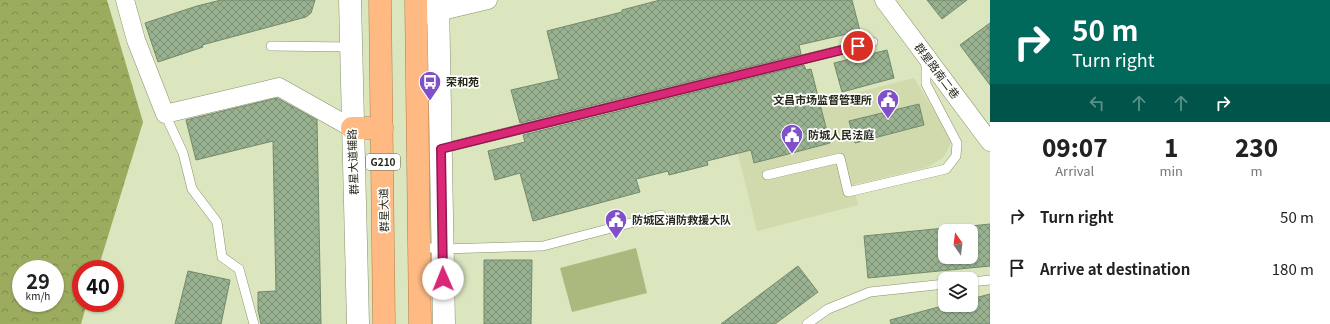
<!DOCTYPE html>
<meta charset="utf-8">
<style>
:root{--surface:#fff;--page:#f2f2f2;--text:#222;--muted:#767676}
body{margin:0;font-family:Georgia,"Noto Sans SC",serif;background:var(--page);color:var(--text);height:100vh;display:flex;flex-direction:column;font-size:15px;white-space:nowrap}
*{box-sizing:border-box;margin:0}
p{font-size:13px;color:var(--muted)}
.icon{flex:none;width:22px;height:22px;fill:none;stroke:currentColor;stroke-width:2;stroke-linecap:round;stroke-linejoin:round}
.map{position:relative;flex:1;overflow:hidden}
.side{display:flex;flex-direction:column;background:var(--surface);width:340px}
.side>*{flex:none}
.hud{background:#00695c;color:#fff;overflow:hidden}
.needle{width:26px;rotate:346deg}
.controls{position:absolute;left:938px;top:224px;display:grid;gap:8px}
.controls a{display:grid;place-items:center;width:40px;height:40px;border-radius:8px;background:var(--surface);box-shadow:0 1px 3px #0004;font-size:20px}
.speed{position:absolute;left:12px;top:260px;display:flex;gap:8px;font-size:20px;font-weight:700;text-align:center}
.speed>*{display:grid;place-content:center;width:52px;height:52px;border-radius:50%;background:var(--surface);box-shadow:0 1px 3px #0004;line-height:1}
.speed small{font-size:10px;font-weight:400}
.speed .limit{border:6px solid #d22;background:#fff;color:#111}
.pin{position:absolute;display:grid;place-items:center;width:34px;height:34px;color:#fff;margin:-17px;border:2px solid #fff;border-radius:50%;box-shadow:0 1px 4px #0007}
.me{position:absolute;width:44px;margin:-22px;rotate:359deg;stroke-linejoin:round;filter:drop-shadow(0 0 3px #0008)}
.turn{display:flex;align-items:center;gap:14px;height:84px;padding:0 16px;font-size:18px}
.turn .icon{width:52px;height:52px;stroke-width:2.5}
.turn b{display:block;font-size:28px;line-height:34px}
.lanes{display:flex;align-items:center;height:38px;padding:0 16px;background:#0003;justify-content:center;gap:20px;direction:ltr}
.lanes .off{opacity:.35}
.eta{display:flex;justify-content:space-evenly;align-items:center;height:68px;text-align:center}
.eta b{font-size:24px;font-weight:800;line-height:28px}
ul{padding:0;list-style:none}
li{display:flex;align-items:center;gap:12px;height:52px;padding:0 16px}
li div{flex:1}
li b{display:block;font-size:15px}
li em{font-style:normal}
main{display:flex;flex:1;min-height:0}
.map>svg:first-child{display:block}
.built{fill:#d0daad}
.forest{fill:url(#forest-crowns);fill-rule:evenodd}
.pitch{fill:#acb97e}
.building{fill:url(#building-cross-hatch);stroke:#728a6b}
.lines{fill:none;stroke-linecap:round;stroke-linejoin:round}
.service-casing{stroke:#89916d;stroke-width:10}
.minor-casing{stroke:#89916d;stroke-width:19}
.tertiary-casing{stroke:#89916d;stroke-width:23}
.trunk-casing{stroke:#b27c48;stroke-width:23}
.service{stroke:#fff;stroke-width:9}
.minor{stroke:#fff;stroke-width:18}
.tertiary{stroke:#fff;stroke-width:22}
.trunk{stroke:#feba82;stroke-width:22}
.route-casing{stroke:#8e194d;stroke-width:10}
.route{stroke:#db2777;stroke-width:7}
.labels{text-anchor:middle;stroke-width:3.5;stroke-linejoin:round;paint-order:stroke}
.shield{fill:#fff;stroke:#66685e;stroke-width:1}
.shield-label{font-size:10px;font-weight:bold;fill:#252819}
.street-label{font-size:11px;fill:#252819;stroke:#fff}
.poi-label{font-size:11px;font-weight:bold;fill:#252819;stroke:#fff;text-anchor:start}
</style>
<main>
<div class="map">
<svg width="990" height="324" viewBox="0 0 990 324">
<defs>
<pattern id="forest-crowns" width="20" height="18" patternUnits="userSpaceOnUse"><rect width="20" height="18" fill="#9cac5f"/><path d="M2 6a3 3 0 1 1 6 0M12 15a3 3 0 1 1 6 0" fill="none" stroke="#7f8c4e"/></pattern>
<pattern id="building-cross-hatch" width="8" height="8" patternUnits="userSpaceOnUse"><rect width="8" height="8" fill="#98b191"/><path d="M0 0l8 8M0 8l8-8" fill="none" stroke="#7c9076"/></pattern>
</defs>
<rect width="100%" height="100%" fill="#dbe5be"/>
<polygon class="built" points="914,78 952,140 944,157 928,167 853,185 858,205 757,231 731,125"/>
<path class="forest" d="M0 0H107L143 122 98 269H81V303H87L81 324H0ZM21 269H55V303H21Z"/>
<polygon class="pitch" points="636,248 647,293 572,312 560,268"/>
<g class="building">
<polygon points="221,0 315,0 311,13 306,17 202,45 203,47 158,62 145,23 197,6"/>
<polygon points="660,0 852,0 860,31 799,45 801,54 520,123 511,90 559,79 547,31 622,12 622,10"/>
<polygon points="927,0 967,0 942,19"/>
<polygon points="990,23 990,85 960,45"/>
<polygon points="887,50 894,78 842,92 834,63"/>
<polygon points="804,65 806,70 811,69 830,143 754,163 751,150 707,161 708,165 669,175 668,171 636,179 640,192 533,221 520,173 495,180 488,151 525,142 523,135"/>
<polygon points="277,98 317,120 321,324 261,324 258,310 258,292 276,291 273,141 196,160 186,120"/>
<polygon points="919,104 924,125 855,143 849,121"/>
<polygon points="990,224 990,266 868,278 864,236 945,228 945,257 971,257 971,226"/>
<polygon points="484,260 532,260 531,324 484,324"/>
<polygon points="798,266 818,292 775,324 721,324"/>
<polygon points="188,271 230,280 221,324 175,324"/>
<polygon points="990,294 990,324 891,324 890,320 946,305 971,305 971,299"/>
</g>
<g class="lines">
<g class="service-casing">
<g id="service">
<polyline points="271,46 351,47"/>
<polyline points="165,114 183,153 192,189 217,222 222,257 239,269 254,324"/>
<polyline points="440,149 873,42"/>
<polyline points="767,175 840,158 848,192 946,169 956,156 957,143 926,84 926,60"/>
<polyline points="419,247 443,249 543,246 661,215"/>
<polyline points="971,282 990,280"/>
<polyline points="807,324 828,309 870,292 945,284"/>
</g>
</g>
<g class="minor-casing">
<g id="minor">
<polyline points="125,0 136,40 165,114 279,87 352,128"/>
<polyline points="884,0 990,142"/>
<polyline points="425,15 488,0"/>
</g>
</g>
<g class="tertiary-casing">
<g id="tertiary">
<polyline points="350,0 358,324"/>
<polyline points="438,0 444,324"/>
</g>
</g>
<g class="trunk-casing">
<g id="trunk">
<polyline points="380,0 384,324"/>
<polyline points="416,0 420,324"/>
<polyline points="352,128 382,128"/>
</g>
</g>
<use href="#service" class="service"/>
<use href="#minor" class="minor"/>
<use href="#tertiary" class="tertiary"/>
<use href="#trunk" class="trunk"/>
</g>
<g class="lines">
<g class="route-casing">
<polyline id="route" points="443,279 441,149 858,46"/>
</g>
<use href="#route" class="route"/>
</g>
<defs>
<g id="bus-pin" transform="scale(1.15)"><path d="M0 17L-7.5 6A9.5 9.5 0 1 1 7.5 6Z" fill="#8050c9" stroke="#fff"/><path d="M-5-6H5V4H4V6H2V4H-2V6H-4V4H-5ZM-3.5-4V0h7V-4ZM-3.5 1.2v1.5H-2V1.2ZM2 1.2v1.5H3.5V1.2Z" fill="#fff"/></g>
<g id="civic-pin" transform="scale(1.15)"><path d="M0 17L-7.5 6A9.5 9.5 0 1 1 7.5 6Z" fill="#8050c9" stroke="#fff"/><path d="M-.6-6.5H3V-4.5H.6V-3L4-1V1h2V6H-6V1h2V-1L-.6-3ZM-1.2 2.5V6h2.4V2.5Z" fill="#fff"/></g>
</defs>
<g fill-rule="evenodd">
<use href="#bus-pin" x="430" y="82"/>
<use href="#civic-pin" x="888" y="100"/>
<use href="#civic-pin" x="792" y="135"/>
<use href="#civic-pin" x="616" y="220"/>
</g>
<g class="labels">
<rect class="shield" x="366" y="154" width="34" height="16" rx="3"/>
<g class="shield-label">
<text x="383" y="166">G210</text>
</g>
<g class="street-label">
<text transform="translate(937 71) rotate(53)" y="4">群星路南二巷</text>
<text transform="translate(353 162) rotate(-92)" y="4">群星大道辅路</text>
<text transform="translate(384 210) rotate(-91)" y="4">群星大道</text>
</g>
<g class="poi-label">
<text x="446" y="86">荣和苑</text>
<text x="872" y="104" text-anchor="end">文昌市场监督管理所</text>
<text x="808" y="139">防城人民法庭</text>
<text x="632" y="224">防城区消防救援大队</text>
</g>
</g>
</svg>
<div class="controls">
<a><svg class="needle" viewBox="-14 -14 28 28"><path d="M0-13l5 13h-10z" fill="#e53935"/><path d="M0 13l5-13h-10z" fill="#767676"/></svg></a>
<a><svg class="icon" aria-label="layers" viewBox="0 0 24 24"><path d="M12 4l9 5-9 5-9-5zM3 14l9 5 9-5"/></svg></a>
</div>
<div class="speed"><div>29<small>km/h</small></div><div class="limit">40</div></div>
<div class="pin" style="left:858px;top:46px;background:#d93025"><svg class="icon" aria-label="arrive" viewBox="0 0 24 24"><path d="M6 21V4h12l-3 4 3 4H6"/></svg></div>
<svg class="me" style="left:443px;top:279px" viewBox="-20 -20 40 40"><circle r="19" fill="#fff"/><path d="M0-13L10 11 0 6-10 11z" fill="#db2777"/></svg>
</div>
<section class="side">
<div class="hud">
<div class="turn"><svg class="icon" aria-label="right" viewBox="0 0 24 24"><path d="M7 20v-9h11M14 6l5 5-5 5"/></svg><div><b>50 m</b>Turn right</div></div>
<div class="lanes"><svg class="icon off" aria-label="left" viewBox="0 0 24 24"><path d="M17 20v-9H6M10 6l-5 5 5 5"/></svg><svg class="icon off" aria-label="ahead" viewBox="0 0 24 24"><path d="M12 20V5M6 11l6-6 6 6"/></svg><svg class="icon off" aria-label="ahead" viewBox="0 0 24 24"><path d="M12 20V5M6 11l6-6 6 6"/></svg><svg class="icon" aria-label="right" viewBox="0 0 24 24"><path d="M7 20v-9h11M14 6l5 5-5 5"/></svg></div>
</div>
<div class="eta">
<div><b>09:07</b><p>Arrival</p></div>
<div><b>1</b><p>min</p></div>
<div><b>230</b><p>m</p></div>
</div>
<ul>
<li><svg class="icon" aria-label="right" viewBox="0 0 24 24"><path d="M7 20v-9h11M14 6l5 5-5 5"/></svg><div><b>Turn right</b></div><em>50 m</em></li>
<li><svg class="icon" aria-label="arrive" viewBox="0 0 24 24"><path d="M6 21V4h12l-3 4 3 4H6"/></svg><div><b>Arrive at destination</b></div><em>180 m</em></li>
</ul>
</section>
</main>
